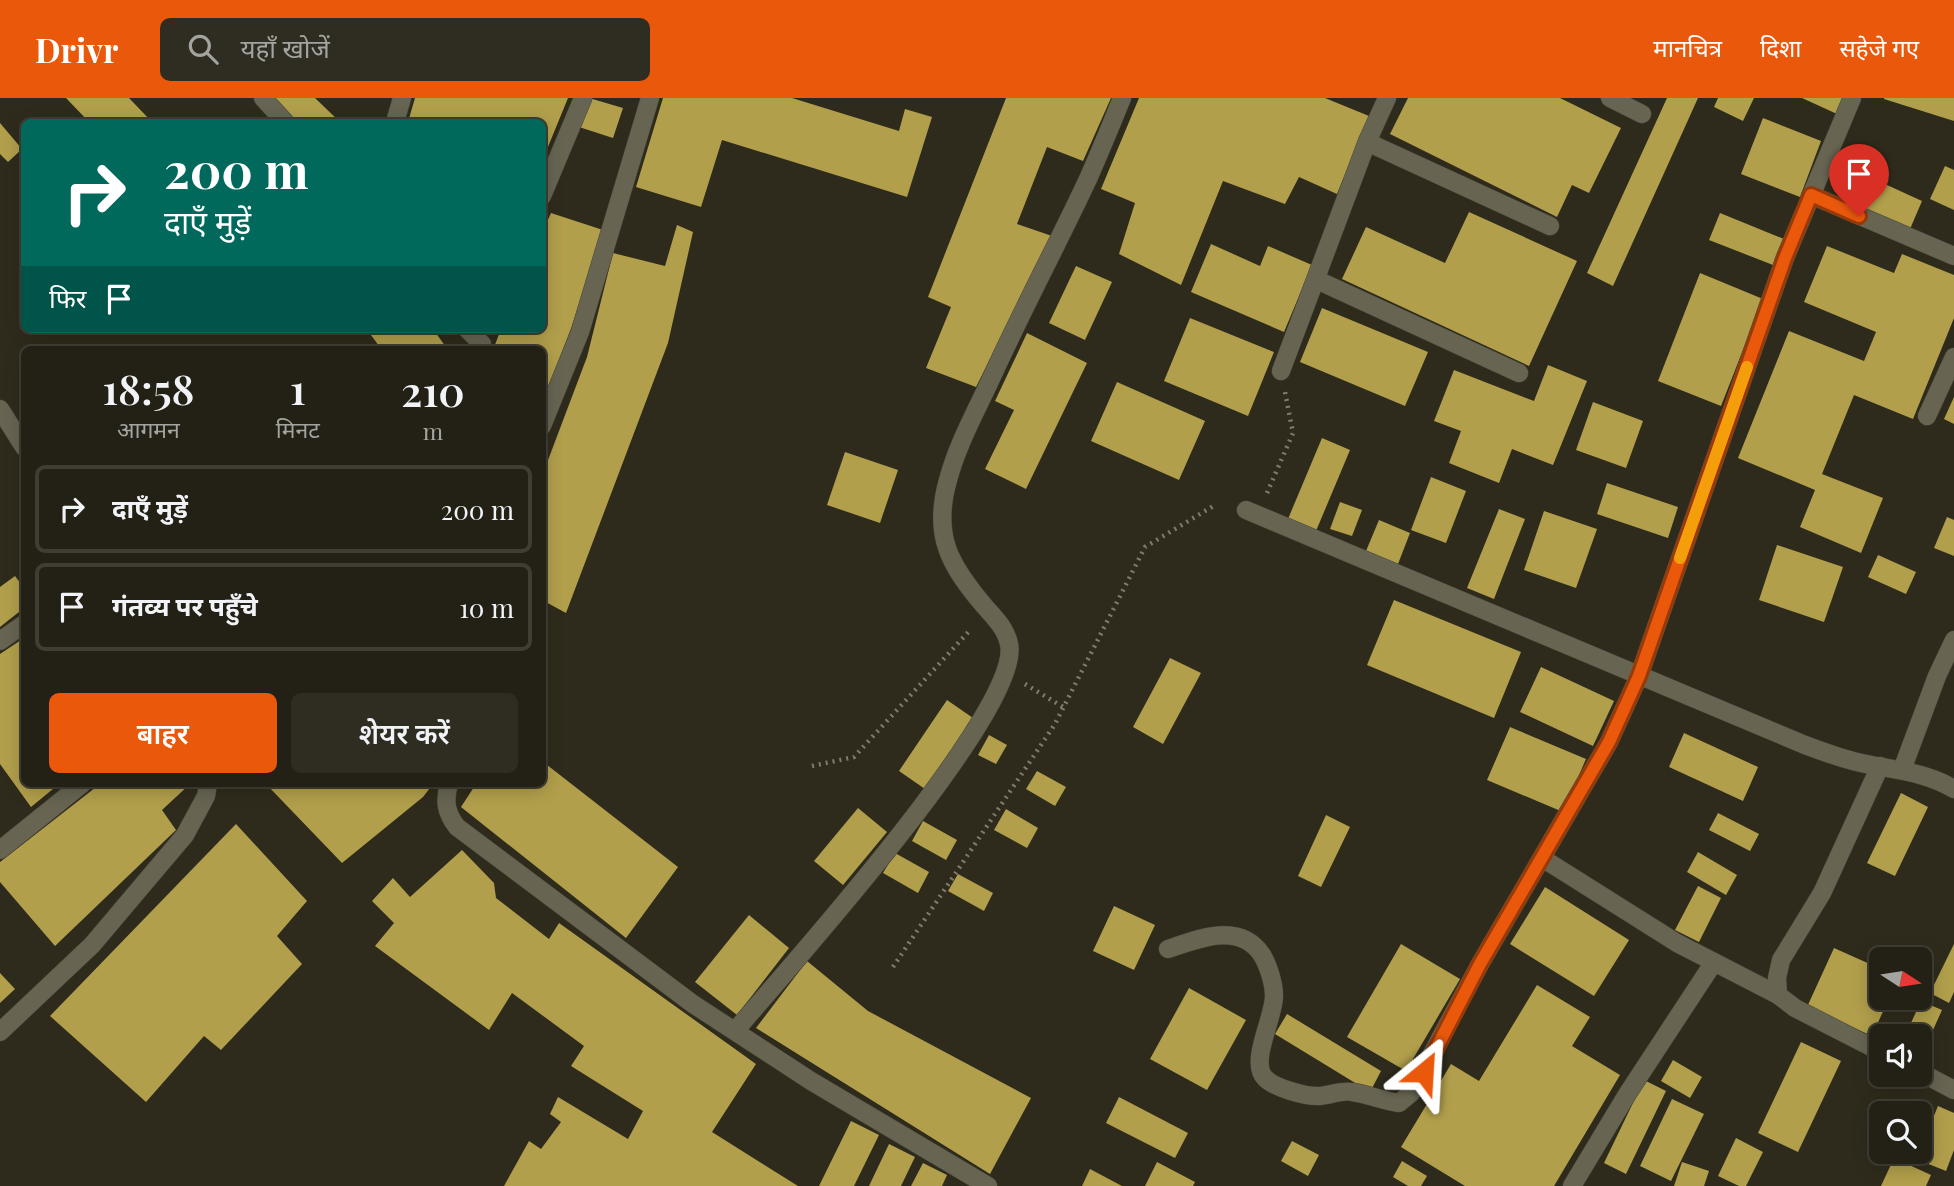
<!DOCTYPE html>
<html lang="hi">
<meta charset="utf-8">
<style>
:root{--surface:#232015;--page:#2f2d22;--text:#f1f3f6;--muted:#a3a3a0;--line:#403e34;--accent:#ea580c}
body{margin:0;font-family:"Playfair Display","Noto Sans Devanagari",serif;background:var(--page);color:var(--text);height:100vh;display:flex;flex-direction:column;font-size:26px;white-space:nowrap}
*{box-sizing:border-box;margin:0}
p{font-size:23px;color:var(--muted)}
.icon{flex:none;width:38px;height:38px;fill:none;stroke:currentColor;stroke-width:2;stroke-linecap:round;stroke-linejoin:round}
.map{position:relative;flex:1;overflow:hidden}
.drawer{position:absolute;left:21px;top:248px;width:525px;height:441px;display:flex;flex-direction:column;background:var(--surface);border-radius:10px;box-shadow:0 4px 18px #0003,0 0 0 2px var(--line)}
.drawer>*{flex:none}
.banner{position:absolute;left:21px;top:21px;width:525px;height:214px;border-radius:10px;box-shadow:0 4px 18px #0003,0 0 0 2px var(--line);background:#00695c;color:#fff;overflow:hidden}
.needle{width:46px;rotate:102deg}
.controls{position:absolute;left:1869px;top:849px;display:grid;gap:14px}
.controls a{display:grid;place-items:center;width:63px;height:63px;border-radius:10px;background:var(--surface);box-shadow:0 4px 18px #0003,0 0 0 2px var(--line);font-size:35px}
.pin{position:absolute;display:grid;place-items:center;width:60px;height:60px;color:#fff;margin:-72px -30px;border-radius:50% 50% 50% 0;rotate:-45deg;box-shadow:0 0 7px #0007}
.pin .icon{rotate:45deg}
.me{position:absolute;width:77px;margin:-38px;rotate:27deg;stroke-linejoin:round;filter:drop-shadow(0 0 5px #0008)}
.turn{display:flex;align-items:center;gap:24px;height:147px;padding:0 28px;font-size:32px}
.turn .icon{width:91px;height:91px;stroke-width:2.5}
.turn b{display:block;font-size:49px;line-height:60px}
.then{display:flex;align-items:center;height:66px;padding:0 28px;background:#0003;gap:14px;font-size:26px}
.eta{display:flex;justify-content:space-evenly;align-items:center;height:119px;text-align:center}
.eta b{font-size:42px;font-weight:600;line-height:49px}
.action{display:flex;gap:14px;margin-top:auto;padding:14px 28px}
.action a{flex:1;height:80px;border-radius:10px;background:var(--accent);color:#fff;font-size:28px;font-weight:600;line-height:80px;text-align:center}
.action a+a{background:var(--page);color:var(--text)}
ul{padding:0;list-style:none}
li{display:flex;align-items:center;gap:21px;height:88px;margin:0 14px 10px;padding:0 14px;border:4px solid var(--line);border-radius:10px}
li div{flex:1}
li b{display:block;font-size:26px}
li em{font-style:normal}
header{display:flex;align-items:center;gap:42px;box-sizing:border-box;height:98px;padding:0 35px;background:var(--accent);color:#fff}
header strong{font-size:33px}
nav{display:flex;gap:38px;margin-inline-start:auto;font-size:24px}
.search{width:490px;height:63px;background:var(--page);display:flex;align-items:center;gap:18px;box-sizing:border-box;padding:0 24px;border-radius:10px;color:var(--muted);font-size:26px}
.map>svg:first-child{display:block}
.building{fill:#b19f4b}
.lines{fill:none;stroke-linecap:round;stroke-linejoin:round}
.minor-casing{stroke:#494739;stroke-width:19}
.path{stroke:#7f7c6f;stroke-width:4.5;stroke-dasharray:2 5;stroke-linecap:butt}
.minor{stroke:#676452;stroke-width:18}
.route-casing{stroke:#983908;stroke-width:18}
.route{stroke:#ea580c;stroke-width:12}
.slow{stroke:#f59e0b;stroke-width:12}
</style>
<header>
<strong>Drivr</strong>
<div class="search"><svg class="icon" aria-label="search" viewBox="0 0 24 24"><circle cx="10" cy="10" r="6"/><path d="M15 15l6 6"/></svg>यहाँ खोजें</div>
<nav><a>मानचित्र</a><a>दिशा</a><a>सहेजे गए</a></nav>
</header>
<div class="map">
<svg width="1954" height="1088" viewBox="0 0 1954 1088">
<rect width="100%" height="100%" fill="#2f2b1c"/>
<g class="building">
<polygon points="66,0 129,0 152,24 89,24"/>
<polygon points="271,0 315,0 340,24 296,24"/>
<polygon points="415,0 568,0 543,61 542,24 408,24"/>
<polygon points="589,0 623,10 613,40 579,29"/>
<polygon points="663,0 792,0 899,33 905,11 932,19 907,99 722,42 701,109 636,89"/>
<polygon points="1006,0 1111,0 1083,63 1047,49 1017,126 1052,138 976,289 926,270 951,209 928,199"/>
<polygon points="1139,0 1325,0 1369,18 1337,96 1299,79 1285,106 1223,83 1181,187 1119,156 1135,105 1101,91"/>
<polygon points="1408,0 1560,0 1621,30 1589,95 1572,87 1557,119 1390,36"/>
<polygon points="1667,0 1698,0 1613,188 1587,175"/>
<polygon points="1718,0 1754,0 1743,23 1714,9"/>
<polygon points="1802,0 1844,0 1837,16"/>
<polygon points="1884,0 1954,0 1954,23 1884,1"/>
<polygon points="1763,20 1821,43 1800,99 1741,76"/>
<polygon points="0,25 22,51 8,64 0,56"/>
<polygon points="1945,68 1954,72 1954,112 1930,101"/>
<polygon points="1852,71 1922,103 1910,131 1839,99"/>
<polygon points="1469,114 1577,163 1529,268 1342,181 1366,129 1445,165"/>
<polygon points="551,115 603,132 572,228 543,304 542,252 493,252 501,231 542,231 542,135"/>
<polygon points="1720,115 1784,141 1773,167 1709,142"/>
<polygon points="677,127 693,134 668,245 566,515 542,502 542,378 587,259 613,155 665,168"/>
<polygon points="1211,146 1260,168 1268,148 1312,167 1284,234 1191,194"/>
<polygon points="1827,148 1894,175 1902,156 1954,177 1954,220 1913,321 1854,297 1822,376 1883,400 1861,455 1800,429 1815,392 1738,360 1789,233 1864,263 1876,234 1804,204"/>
<polygon points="1076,168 1112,184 1085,242 1049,225"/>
<polygon points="1700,175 1763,201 1721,308 1658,283"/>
<polygon points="1322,210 1428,254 1405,308 1300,264"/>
<polygon points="1190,220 1274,254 1248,318 1164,283"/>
<polygon points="370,231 433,231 448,252 382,252 368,233"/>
<polygon points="1027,235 1087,265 1026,391 985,371 1014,312 995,303"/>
<polygon points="1548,267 1587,283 1553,367 1512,351 1499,385 1449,365 1461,333 1434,323 1454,272 1534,303"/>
<polygon points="1117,284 1205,323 1179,382 1091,343"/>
<polygon points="1954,299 1954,326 1944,321"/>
<polygon points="1593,304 1643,323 1626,370 1576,352"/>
<polygon points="1322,340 1350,352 1316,433 1288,421"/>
<polygon points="845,354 898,372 880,425 827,407"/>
<polygon points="1431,379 1466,393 1446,445 1411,432"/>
<polygon points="1607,385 1678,409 1668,440 1597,416"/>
<polygon points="1340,404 1362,412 1352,438 1330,431"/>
<polygon points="1499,411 1525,421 1494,501 1467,490"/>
<polygon points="1544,413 1597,431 1576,490 1524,472"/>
<polygon points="1947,419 1954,422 1954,458 1934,450"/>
<polygon points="1379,422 1410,435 1398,466 1366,453"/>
<polygon points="1777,447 1843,469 1824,524 1759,502"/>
<polygon points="1878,457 1916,474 1906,496 1868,479"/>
<polygon points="15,478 24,490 24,510 0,529 0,489"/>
<polygon points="1394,502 1521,554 1494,620 1367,567"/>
<polygon points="24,540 24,686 59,686 31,709 0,666 0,556"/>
<polygon points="1170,560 1201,575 1163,646 1133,629"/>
<polygon points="1541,569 1614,603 1593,648 1520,614"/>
<polygon points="947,602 973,620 925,691 899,673"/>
<polygon points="1510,629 1586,661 1563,714 1487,682"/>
<polygon points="1684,635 1758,669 1743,703 1669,669"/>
<polygon points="989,637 1007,647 996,666 978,657"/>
<polygon points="542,663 678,769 626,840 461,709 476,686 542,686"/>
<polygon points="1037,673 1066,689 1055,708 1026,691"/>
<polygon points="100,686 190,686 162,712 176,732 55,848 0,784 0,764"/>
<polygon points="266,686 433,686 423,699 342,765"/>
<polygon points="1901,695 1928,709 1895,778 1867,765"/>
<polygon points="858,710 887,734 843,787 814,763"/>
<polygon points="1006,711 1038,730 1027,750 994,732"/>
<polygon points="1718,715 1759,736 1750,753 1709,732"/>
<polygon points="1326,717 1350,729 1321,789 1298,778"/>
<polygon points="923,723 957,742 946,762 912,743"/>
<polygon points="236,726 307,803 277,838 302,866 221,952 204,938 146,1004 50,918"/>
<polygon points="462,752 494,785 496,800 549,841 559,825 756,966 712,1034 798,1088 504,1088 529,1043 541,1051 561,1024 550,1016 558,999 628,1041 643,1013 571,968 584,948 512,895 489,932 375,848 394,825 372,803 393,780 410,799"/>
<polygon points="1698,754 1737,777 1726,797 1687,774"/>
<polygon points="895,755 929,774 918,795 883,775"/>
<polygon points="958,776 993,795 984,813 948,793"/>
<polygon points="1698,788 1721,800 1699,844 1675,832"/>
<polygon points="1545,789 1629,842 1594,898 1510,846"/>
<polygon points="1114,808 1155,827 1134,872 1093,853"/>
<polygon points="749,817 789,850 737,917 695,884"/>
<polygon points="1401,846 1460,881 1406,973 1347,939"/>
<polygon points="1954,846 1954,894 1949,905 1930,895"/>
<polygon points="1834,850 1881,871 1881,900 1889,900 1872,938 1807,909"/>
<polygon points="807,863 868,913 1031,1000 990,1076 756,930"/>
<polygon points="0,875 15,891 0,905"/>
<polygon points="1537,887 1590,919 1572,948 1620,977 1554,1088 1465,1088 1401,1049 1451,966 1479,983"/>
<polygon points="1189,890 1246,922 1207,992 1150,961"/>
<polygon points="1921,903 1942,912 1920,961 1920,938 1905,938"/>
<polygon points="1287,916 1381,973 1370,994 1275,936"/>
<polygon points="1801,944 1841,963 1798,1054 1758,1035"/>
<polygon points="1673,962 1702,979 1690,1000 1661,983"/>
<polygon points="1644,982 1666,993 1626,1076 1604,1065"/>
<polygon points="1119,999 1188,1035 1175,1060 1106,1025"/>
<polygon points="1672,1001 1704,1016 1671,1083 1640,1068"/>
<polygon points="1938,1008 1954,1015 1954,1052 1946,1073 1916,1061"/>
<polygon points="851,1023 879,1037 854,1088 819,1088"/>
<polygon points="1736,1040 1763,1054 1746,1088 1739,1088 1718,1078"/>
<polygon points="1292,1043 1319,1057 1308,1078 1281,1063"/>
<polygon points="889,1046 915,1059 901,1088 869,1088"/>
<polygon points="1894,1060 1931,1077 1926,1088 1881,1088"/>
<polygon points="1402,1063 1427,1078 1421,1088 1408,1088 1393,1079"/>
<polygon points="1157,1064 1195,1084 1193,1088 1145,1088"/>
<polygon points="1682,1064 1709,1073 1704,1088 1674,1088"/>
<polygon points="923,1065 947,1077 942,1088 911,1088"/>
<polygon points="1090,1071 1122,1088 1082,1088"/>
</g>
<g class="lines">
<g class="minor-casing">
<g id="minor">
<polyline points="263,0 285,24"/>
<polyline points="1610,0 1642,16"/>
<polyline points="395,24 402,0"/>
<polyline points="1367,44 1550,128"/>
<polyline points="1811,97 1954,158"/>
<polyline points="542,98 583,0"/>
<polyline points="1317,182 1519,275"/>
<polyline points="467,231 482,246 480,252"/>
<polyline points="1281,273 1367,44 1387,0"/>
<polyline points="0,311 24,349"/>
<polyline points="1927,318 1954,259"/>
<polyline points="542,328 580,234 650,0"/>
<path d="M1246 412 1805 647C1821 653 1837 659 1853 663 1888 672 1922 672 1954 691"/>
<polyline points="0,543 24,526"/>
<polyline points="1880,668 1822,795 1781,862 1777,880 1778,897 1795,910 1881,954"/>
<polyline points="1902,672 1937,578 1954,542"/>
<path d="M449 686C444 703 446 715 457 729L693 906 811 983 988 1088"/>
<polyline points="0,752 82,686"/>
<polyline points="1542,760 1677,845 1778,897"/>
<path d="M1168 851C1198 841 1240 823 1262 857 1268 867 1274 885 1274 898 1274 920 1249 964 1265 980 1274 990 1307 999 1320 998 1331 997 1342 992 1352 994 1368 996 1383 1003 1399 1005L1411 995 1480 866 1609 644 1639 578 1785 160 1852 0"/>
<path d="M735 933C784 875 1023 611 1009 546 1006 531 995 520 986 510 950 468 932 438 948 382 958 344 979 308 995 272 1025 207 1058 145 1088 81 1100 54 1111 27 1122 0"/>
<polyline points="0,934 92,847 185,737 206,698 208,686"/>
<polyline points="1920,974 1954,992"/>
<polyline points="1572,1088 1628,995 1714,864"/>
</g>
</g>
<g class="path">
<polyline points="1267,395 1293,335 1285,294"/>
<polyline points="1025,586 1063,609"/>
<polyline points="812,668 854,659 971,531"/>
<polyline points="893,869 1055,626 1145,449 1215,407"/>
</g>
<use href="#minor" class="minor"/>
</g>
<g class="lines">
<g class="route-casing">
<polyline id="route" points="1424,974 1480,866 1609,644 1639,578 1785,160 1811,97 1859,118"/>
</g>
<use href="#route" class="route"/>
<polyline class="slow" points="1680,460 1747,269"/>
</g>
</svg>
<div class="controls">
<a><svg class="needle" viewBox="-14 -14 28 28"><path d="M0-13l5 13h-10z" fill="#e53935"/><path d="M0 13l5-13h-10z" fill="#a3a3a0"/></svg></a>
<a><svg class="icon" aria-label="sound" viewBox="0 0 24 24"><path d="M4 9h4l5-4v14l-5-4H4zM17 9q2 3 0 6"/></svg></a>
<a><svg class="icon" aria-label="search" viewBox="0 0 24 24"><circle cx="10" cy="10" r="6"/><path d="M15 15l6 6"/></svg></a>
</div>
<div class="pin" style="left:1859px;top:118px;background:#d93025"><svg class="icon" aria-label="arrive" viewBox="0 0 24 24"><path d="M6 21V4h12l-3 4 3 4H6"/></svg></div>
<svg class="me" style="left:1424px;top:974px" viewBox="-20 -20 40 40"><path d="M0-17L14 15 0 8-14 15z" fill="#ea580c" stroke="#fff" stroke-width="4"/></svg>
<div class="banner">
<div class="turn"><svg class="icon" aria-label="right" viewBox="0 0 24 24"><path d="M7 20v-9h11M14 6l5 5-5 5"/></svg><div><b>200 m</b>दाएँ मुड़ें</div></div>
<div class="then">फिर<svg class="icon" aria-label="arrive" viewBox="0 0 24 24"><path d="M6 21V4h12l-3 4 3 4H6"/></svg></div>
</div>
<section class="drawer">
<div class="eta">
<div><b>18:58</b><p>आगमन</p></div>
<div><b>1</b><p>मिनट</p></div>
<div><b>210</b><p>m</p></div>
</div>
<ul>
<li><svg class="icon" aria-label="right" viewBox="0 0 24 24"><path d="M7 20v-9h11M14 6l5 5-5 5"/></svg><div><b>दाएँ मुड़ें</b></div><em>200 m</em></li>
<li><svg class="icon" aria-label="arrive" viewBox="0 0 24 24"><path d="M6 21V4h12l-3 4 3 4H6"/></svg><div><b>गंतव्य पर पहुँचे</b></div><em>10 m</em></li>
</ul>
<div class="action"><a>बाहर</a><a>शेयर करें</a></div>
</section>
</div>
